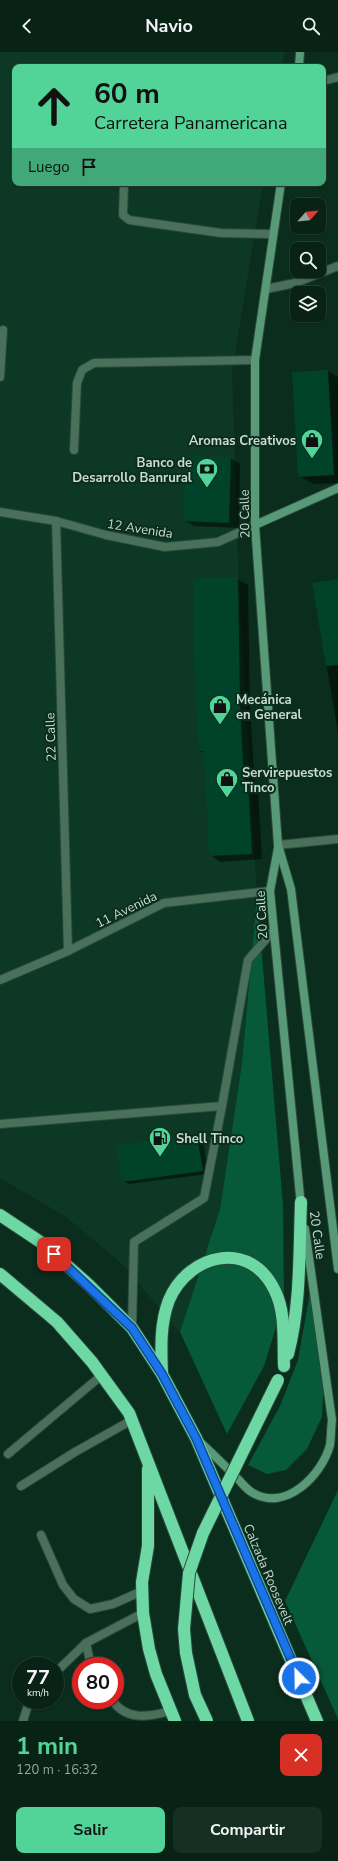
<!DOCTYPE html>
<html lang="es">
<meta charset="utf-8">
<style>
:root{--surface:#082216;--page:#162f23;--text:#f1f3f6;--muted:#98a4a1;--line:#293f35;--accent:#52d397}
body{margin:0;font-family:"Nunito Sans",sans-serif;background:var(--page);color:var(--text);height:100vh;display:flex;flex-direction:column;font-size:15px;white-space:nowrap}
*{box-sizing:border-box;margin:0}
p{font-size:13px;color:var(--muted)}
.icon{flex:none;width:22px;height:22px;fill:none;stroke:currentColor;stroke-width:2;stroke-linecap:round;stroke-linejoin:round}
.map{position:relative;height:1669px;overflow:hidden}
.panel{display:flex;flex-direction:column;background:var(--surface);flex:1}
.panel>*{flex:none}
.guide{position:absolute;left:12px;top:12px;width:314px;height:122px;border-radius:8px;box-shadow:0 1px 3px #0004,0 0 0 1px var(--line);background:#52d397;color:#111;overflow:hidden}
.needle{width:26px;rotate:63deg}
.buttons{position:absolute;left:290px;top:146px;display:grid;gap:8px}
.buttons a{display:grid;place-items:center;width:36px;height:36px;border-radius:8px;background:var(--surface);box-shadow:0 1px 3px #0004,0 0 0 1px var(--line);font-size:20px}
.speed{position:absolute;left:12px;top:1605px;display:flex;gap:8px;font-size:20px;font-weight:700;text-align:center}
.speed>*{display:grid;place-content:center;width:52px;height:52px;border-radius:50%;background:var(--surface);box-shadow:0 1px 3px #0004,0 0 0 1px var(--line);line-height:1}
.speed small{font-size:10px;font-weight:400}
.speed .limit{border:6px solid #d22;background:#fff;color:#111}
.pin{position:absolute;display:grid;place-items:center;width:34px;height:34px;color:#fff;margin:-17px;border-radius:8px;box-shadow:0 2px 6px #0006}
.me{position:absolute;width:44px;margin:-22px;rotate:337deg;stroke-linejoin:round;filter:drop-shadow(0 0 3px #0008)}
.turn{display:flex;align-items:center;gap:14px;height:84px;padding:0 16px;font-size:18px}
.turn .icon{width:52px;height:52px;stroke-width:2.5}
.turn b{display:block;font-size:28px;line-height:34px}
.then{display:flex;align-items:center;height:38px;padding:0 16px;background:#0003;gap:8px;font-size:15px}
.round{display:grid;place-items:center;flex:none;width:42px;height:42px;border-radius:8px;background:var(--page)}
.headline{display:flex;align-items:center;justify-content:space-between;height:68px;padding:0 16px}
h1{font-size:24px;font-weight:700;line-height:30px;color:var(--accent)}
.primary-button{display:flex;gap:8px;margin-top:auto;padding:8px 16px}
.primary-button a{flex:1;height:46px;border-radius:8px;background:var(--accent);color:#111;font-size:16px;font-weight:700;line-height:46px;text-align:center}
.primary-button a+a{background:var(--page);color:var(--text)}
header{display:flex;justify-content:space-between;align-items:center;height:52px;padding:0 16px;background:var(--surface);font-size:18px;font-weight:700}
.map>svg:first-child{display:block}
.built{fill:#0d3825}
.green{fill:#065939}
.shadow{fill:#0007}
.building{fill:#01432a}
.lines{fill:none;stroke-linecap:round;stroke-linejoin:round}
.lane-casing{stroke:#2a493a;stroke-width:10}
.street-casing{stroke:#2a493a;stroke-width:10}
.secondary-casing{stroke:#2a493a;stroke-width:10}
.highway-casing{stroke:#2a493a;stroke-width:14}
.lane{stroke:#48705a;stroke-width:8}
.street{stroke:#48705a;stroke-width:8}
.secondary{stroke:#589a78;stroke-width:8}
.highway{stroke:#6dd8a3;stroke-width:12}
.highway-bridge-casing{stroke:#2a493a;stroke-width:14;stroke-linecap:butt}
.highway-bridge{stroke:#6dd8a3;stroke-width:12}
.route-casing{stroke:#114b97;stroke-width:10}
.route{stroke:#1a73e8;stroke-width:7}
.labels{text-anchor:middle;stroke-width:4;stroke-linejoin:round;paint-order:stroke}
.poi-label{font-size:13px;font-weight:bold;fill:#cadcd2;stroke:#0b2d1d;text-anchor:start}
.street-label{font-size:13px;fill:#cadcd2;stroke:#0b2d1d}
</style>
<header><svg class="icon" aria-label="back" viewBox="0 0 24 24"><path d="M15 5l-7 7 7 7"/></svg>Navio<svg class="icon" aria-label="search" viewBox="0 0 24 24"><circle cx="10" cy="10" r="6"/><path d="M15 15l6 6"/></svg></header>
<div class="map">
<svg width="338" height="1669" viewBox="0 0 338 1669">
<rect width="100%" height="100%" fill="#0b2d1d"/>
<polygon class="built" points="0,0 285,0 282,15 15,15 15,131 263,131 232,320 239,537 257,844 242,1011 220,1157 180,1280 121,1211 66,1165 0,1126"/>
<g class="green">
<polygon points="257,844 283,1153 284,1249 264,1314 227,1382 180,1280 220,1157 242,1011"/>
<polygon points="310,1240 324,1323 322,1365 307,1397 286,1418 267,1422 248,1413 280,1354 298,1308"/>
<polygon points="338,1438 338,1667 285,1549"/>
</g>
<g class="shadow">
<polygon points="328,319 338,325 338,431 314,432 299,424"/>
<polygon points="230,406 240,412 239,476 194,474 184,468"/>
<polygon points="237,527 248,533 250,656 255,736 258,738 262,807 220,810 210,803 205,701 200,699"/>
<polygon points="338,528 338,681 313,532"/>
<polygon points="197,1084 203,1087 208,1122 129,1132 123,1129 118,1094"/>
</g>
<g class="building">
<polygon points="328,318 334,423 298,425 292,320"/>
<polygon points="185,404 231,405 229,471 183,469"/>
<polygon points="193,526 238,526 240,649 244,731 248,731 252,802 209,804 204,699 199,699 194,608"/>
<polygon points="338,527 338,613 326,614 312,531"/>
<polygon points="197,1083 203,1119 122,1130 116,1093"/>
</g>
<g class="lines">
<g class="lane-casing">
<g id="lane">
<polyline points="124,131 123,163 129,168 221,181 272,182"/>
<polyline points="0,325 3,278"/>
<polyline points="74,398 77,331 82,318 94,311 255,308"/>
<polyline points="278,793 338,787"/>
<polyline points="0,1072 222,1054 248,908 273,879"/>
<polyline points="132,1276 134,1190 204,1146 222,1054"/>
<polyline points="8,1402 102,1323"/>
<polyline points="21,1434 75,1400 132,1368"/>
<polyline points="41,1483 63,1533 74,1547 90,1557 113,1552 142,1539"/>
<polyline points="94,1614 89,1605 86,1591 143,1561"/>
<polyline points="55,1621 86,1591"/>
<path d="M112 1648C126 1669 149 1665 170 1659"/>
<polyline points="23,1669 28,1653 32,1648"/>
</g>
</g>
<g class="street-casing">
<g id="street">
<polyline points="323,29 338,25"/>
<polyline points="266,237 295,231 338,214"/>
<polyline points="0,460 56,469 106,483 165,495 218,490 255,473"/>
<polyline points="56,469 68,899"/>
<polyline points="0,928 68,899 164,851 270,839"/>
</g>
</g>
<g class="secondary-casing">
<g id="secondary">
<polyline points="299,15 300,0"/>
<polyline points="281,131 255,308 255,473 278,793 291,837 338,1217"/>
<polyline points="255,473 338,436"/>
<polyline points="278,796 270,839 301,1154"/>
<path d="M200 1390C213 1402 225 1414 238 1427 242 1431 247 1438 253 1441 286 1460 322 1423 330 1393 331 1385 331 1376 332 1368L305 1177"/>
</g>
</g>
<g class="highway-casing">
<g id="highway">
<polyline points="0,1163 42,1191 89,1233 132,1276 162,1322 196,1386 317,1669"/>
<polyline points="0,1222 57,1270 92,1310 129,1361 248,1669"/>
<path d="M288 1302C301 1252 299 1200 301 1150"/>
<path d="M162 1321C161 1296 160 1271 169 1248 189 1201 251 1187 275 1239 286 1261 283 1290 284 1314"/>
<polyline points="148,1417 148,1494 142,1530 143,1561 149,1597 156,1622 175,1669"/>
</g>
</g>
<use href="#lane" class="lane"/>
<use href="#street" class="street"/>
<use href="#secondary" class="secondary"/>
<use href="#highway" class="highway"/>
<g class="highway-bridge-casing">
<polyline id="highway-bridge" points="207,1669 195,1643 186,1601 184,1577 189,1521 203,1481 278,1328"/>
</g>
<use href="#highway-bridge" class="highway-bridge"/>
</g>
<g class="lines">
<g class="route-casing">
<polyline id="route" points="54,1202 132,1276 162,1322 196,1386 299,1626"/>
</g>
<use href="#route" class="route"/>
</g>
<defs>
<g id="shop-pin" transform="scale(1.15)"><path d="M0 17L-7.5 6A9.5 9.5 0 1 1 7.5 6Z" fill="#52d397" stroke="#0b2d1d"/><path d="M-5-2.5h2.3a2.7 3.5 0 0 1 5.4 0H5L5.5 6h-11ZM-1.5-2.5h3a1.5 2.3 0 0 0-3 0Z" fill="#111"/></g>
<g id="bank-pin" transform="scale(1.15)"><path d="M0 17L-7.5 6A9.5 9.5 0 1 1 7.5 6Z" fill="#52d397" stroke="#0b2d1d"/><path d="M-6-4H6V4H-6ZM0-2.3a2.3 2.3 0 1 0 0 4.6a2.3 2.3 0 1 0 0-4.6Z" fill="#111"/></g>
<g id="fuel-pin" transform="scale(1.15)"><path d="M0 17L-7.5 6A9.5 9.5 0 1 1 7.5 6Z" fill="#52d397" stroke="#0b2d1d"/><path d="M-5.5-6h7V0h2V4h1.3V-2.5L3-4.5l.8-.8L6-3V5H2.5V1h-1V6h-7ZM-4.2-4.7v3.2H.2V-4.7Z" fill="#111"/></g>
</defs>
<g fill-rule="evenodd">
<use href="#shop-pin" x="312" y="388"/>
<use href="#bank-pin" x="207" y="417"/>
<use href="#shop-pin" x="220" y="654"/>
<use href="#shop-pin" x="227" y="727"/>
<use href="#fuel-pin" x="160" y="1086"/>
</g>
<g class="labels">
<g class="poi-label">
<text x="296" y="393" text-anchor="end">Aromas Creativos</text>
<text x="192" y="415" text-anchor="end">Banco de<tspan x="192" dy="15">Desarrollo Banrural</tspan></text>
<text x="236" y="652">Mecánica<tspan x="236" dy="15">en General</tspan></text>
<text x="242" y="725">Servirepuestos<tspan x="242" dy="15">Tinco</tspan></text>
<text x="176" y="1091">Shell Tinco</text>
</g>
<g class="street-label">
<text transform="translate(244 462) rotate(-91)" y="5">20 Calle</text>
<text transform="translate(140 476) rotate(9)" y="5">12 Avenida</text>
<text transform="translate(50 685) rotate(-92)" y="5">22 Calle</text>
<text transform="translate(126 857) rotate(-26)" y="5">11 Avenida</text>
<text transform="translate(261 863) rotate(-93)" y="5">20 Calle</text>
<text transform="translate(318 1183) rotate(82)" y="5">20 Calle</text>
<text transform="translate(269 1522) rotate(67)" y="5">Calzada Roosevelt</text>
</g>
</g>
</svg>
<div class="buttons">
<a><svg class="needle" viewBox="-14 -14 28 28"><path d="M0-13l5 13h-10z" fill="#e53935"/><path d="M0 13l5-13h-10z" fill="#98a4a1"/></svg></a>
<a><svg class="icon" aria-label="search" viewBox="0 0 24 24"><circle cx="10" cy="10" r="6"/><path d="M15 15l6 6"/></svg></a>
<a><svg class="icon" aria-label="layers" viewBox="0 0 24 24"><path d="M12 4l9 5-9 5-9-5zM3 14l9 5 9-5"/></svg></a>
</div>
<div class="speed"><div>77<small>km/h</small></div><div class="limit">80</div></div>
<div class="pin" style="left:54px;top:1202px;background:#d93025"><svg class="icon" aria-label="arrive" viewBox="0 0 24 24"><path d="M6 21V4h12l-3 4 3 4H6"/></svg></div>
<svg class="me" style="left:299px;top:1626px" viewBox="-20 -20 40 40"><circle r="17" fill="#1a73e8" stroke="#fff" stroke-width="3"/><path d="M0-11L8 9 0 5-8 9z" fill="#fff"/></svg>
<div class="guide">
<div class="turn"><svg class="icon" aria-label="ahead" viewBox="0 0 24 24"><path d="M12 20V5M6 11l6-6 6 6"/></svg><div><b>60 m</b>Carretera Panamericana</div></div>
<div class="then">Luego<svg class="icon" aria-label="arrive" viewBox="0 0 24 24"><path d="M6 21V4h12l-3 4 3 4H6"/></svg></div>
</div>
</div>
<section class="panel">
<div class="headline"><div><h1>1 min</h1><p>120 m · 16:32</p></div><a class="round" style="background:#d93025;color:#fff"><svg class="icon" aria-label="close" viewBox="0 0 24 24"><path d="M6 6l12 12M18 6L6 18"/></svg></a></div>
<div class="primary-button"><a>Salir</a><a>Compartir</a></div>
</section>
